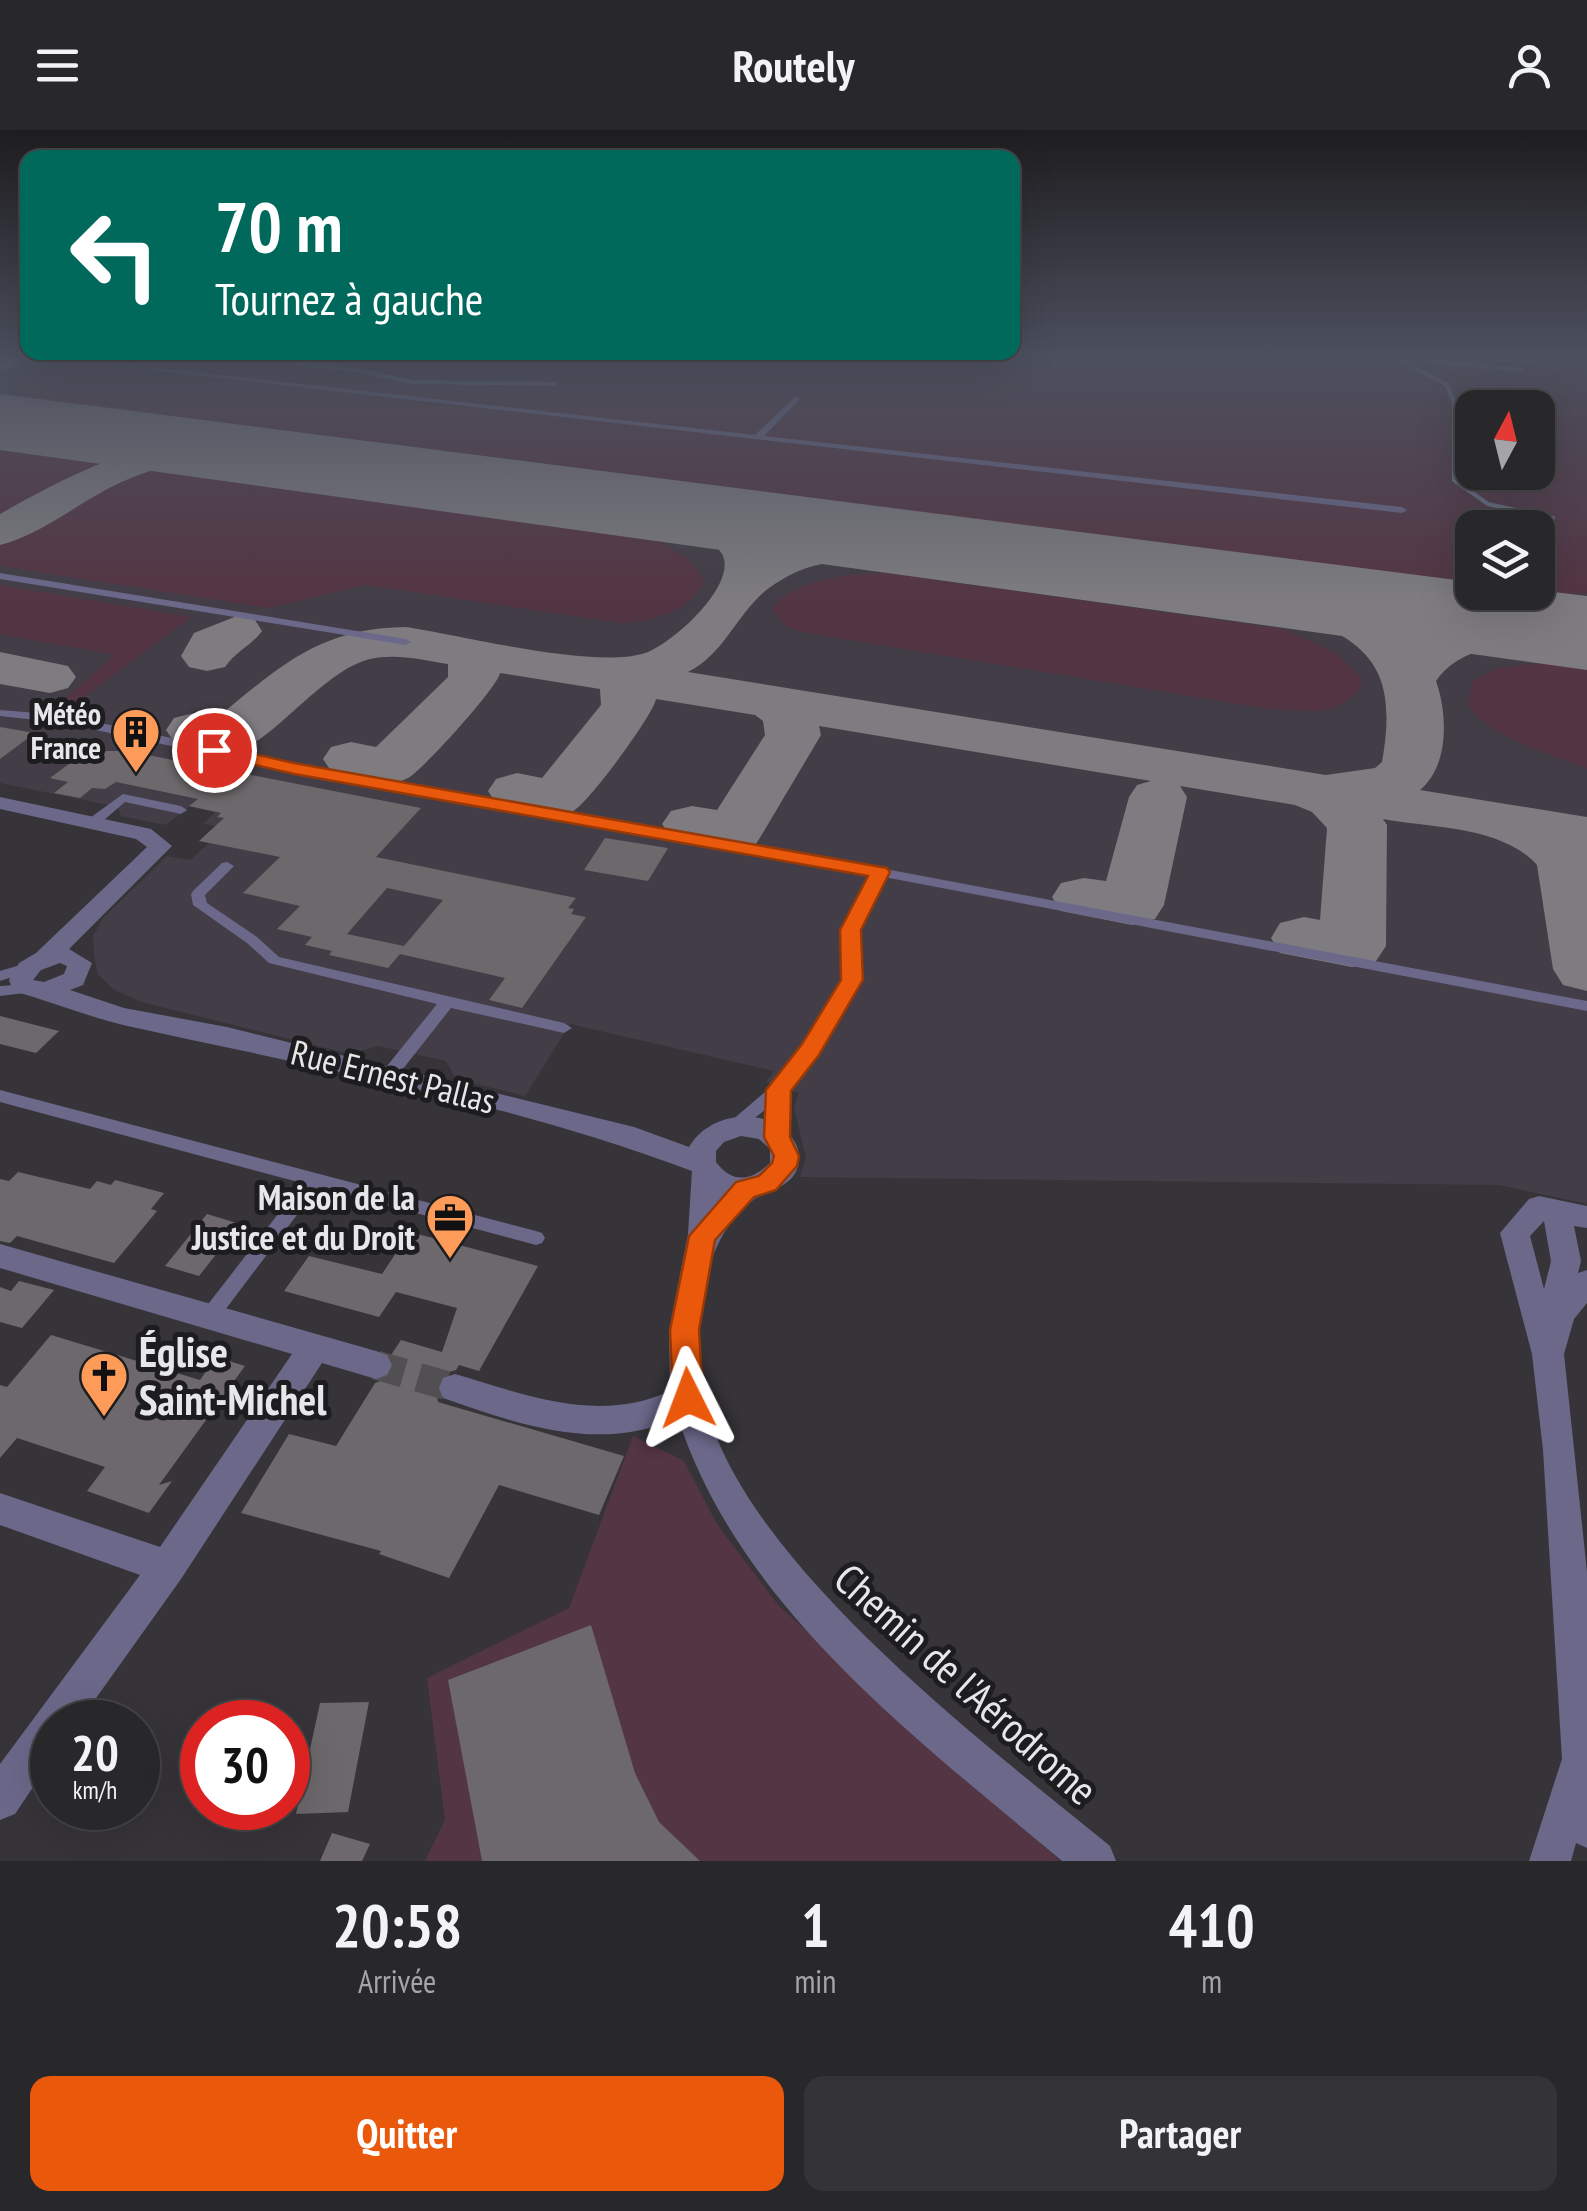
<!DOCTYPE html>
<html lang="fr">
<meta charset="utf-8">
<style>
:root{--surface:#28272a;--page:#343336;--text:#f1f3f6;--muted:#a5a5a8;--line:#444447;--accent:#ea580c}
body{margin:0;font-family:"PT Sans Narrow",sans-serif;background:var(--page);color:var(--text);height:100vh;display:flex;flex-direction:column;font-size:38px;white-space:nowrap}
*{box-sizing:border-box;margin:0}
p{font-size:32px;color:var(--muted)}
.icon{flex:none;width:55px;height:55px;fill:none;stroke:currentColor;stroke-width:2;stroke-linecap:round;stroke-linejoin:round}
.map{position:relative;height:1731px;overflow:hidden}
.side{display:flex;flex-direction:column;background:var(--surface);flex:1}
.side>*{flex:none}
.guide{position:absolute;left:20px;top:20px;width:1000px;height:210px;border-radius:20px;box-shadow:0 10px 40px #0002,0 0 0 2px var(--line);background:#00695c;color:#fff;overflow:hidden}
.needle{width:65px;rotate:7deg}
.tools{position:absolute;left:1455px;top:260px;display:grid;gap:20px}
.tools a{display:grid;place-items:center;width:100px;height:100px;border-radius:20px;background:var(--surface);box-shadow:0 10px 40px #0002,0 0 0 2px var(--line);font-size:50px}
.speed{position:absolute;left:30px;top:1570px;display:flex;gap:20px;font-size:50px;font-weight:700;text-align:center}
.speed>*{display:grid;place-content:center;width:130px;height:130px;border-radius:50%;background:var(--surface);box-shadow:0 10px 40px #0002,0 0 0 2px var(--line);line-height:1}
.speed small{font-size:25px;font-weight:400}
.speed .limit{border:15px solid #d22;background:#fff;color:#111}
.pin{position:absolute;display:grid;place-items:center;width:85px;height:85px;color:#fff;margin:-42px;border:5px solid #fff;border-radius:50%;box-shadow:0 2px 10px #0007}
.me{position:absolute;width:110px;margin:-55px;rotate:357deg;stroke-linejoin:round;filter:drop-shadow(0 0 8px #0008)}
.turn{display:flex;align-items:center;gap:35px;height:210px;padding:0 30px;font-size:45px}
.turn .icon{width:130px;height:130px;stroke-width:2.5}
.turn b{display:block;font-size:70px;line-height:85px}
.eta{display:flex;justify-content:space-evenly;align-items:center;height:170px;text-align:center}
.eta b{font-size:60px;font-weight:600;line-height:70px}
.button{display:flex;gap:20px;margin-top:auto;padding:20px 30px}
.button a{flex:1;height:115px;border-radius:20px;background:var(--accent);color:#fff;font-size:40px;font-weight:600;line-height:115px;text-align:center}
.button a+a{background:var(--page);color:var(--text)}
header{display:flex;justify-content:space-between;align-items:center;height:130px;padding:0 30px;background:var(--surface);font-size:45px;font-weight:600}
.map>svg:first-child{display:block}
.built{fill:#423d46;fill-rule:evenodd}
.green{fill:#543543;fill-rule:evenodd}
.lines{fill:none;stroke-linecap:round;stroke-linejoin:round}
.stream{stroke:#707990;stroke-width:4}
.taxiway{fill:#7e7c80;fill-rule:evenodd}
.runway{fill:#7e7c80;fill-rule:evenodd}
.building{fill:#6c686b;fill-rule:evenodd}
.minor-tunnel{stroke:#514f52;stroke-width:29;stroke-dasharray:29 15;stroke-linecap:butt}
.service{fill:#6b688a;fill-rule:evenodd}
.minor{fill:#6b688a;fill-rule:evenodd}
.route{fill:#ea580c;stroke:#983908;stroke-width:2.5}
.labels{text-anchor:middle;stroke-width:10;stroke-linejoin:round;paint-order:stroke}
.far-poi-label{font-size:30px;font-weight:bold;fill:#e7e6e8;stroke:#1d1c1e;text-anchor:end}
.street-label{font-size:35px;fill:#e7e6e8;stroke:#1d1c1e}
.poi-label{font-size:35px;font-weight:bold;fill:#e7e6e8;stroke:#1d1c1e;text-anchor:end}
.near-poi-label{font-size:42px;font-weight:bold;fill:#e7e6e8;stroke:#1d1c1e;text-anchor:start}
.near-street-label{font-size:42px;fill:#e7e6e8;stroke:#1d1c1e}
</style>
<header><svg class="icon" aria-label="menu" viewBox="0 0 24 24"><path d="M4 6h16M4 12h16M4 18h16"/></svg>Routely<svg class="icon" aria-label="person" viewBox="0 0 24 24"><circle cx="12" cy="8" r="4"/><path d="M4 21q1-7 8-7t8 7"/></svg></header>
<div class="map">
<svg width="1587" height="1731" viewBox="0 0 1587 1731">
<rect width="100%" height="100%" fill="#363438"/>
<path class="built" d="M0 227H1587V1074L1499 1055 800 1047 806 1028 794 978 799 963 766 952 774 941 570 894 525 966 456 949 446 931 378 916 350 924 141 872 113 859 97 843 94 824 93 806 103 788 167 726 190 730 208 714 215 696 203 694 215 682 189 677 165 695 121 686 118 677 0 653ZM1472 278H1538V342H1472ZM1472 398H1538V462H1472Z"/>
<g class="green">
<path d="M57 227H1579L1587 248V463H1533L1538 462V398H1472V455L32 269 24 265 19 250ZM1472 278H1538V342H1472Z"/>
<polygon points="0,320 97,333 92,341 0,395"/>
<path d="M138 339 657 411 688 428 704 449C693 482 652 491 622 493L365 455 268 478 0 436V410L97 356Z"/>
<path d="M886 443 1283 499 1336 523 1361 547V558C1336 590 1299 580 1263 578L802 502 787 497 772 480C786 451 856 441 886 443Z"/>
<polygon points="0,455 191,487 69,578 65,568 115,525 0,504"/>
<path d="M1538 533 1587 539V639C1550 623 1492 609 1468 576L1473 551 1497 538Z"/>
<polygon points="633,1306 684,1331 717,1394 778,1475 1060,1731 425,1731 445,1690 427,1548 569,1478"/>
</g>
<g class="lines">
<g class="stream">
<polyline points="235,227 356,240 412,252 555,254"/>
<polyline points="1380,227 1522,240"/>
<polyline points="1397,228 1447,255 1454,273 1454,350 1488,374 1553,388"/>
</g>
<g class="taxiway">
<polygon points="0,227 27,227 22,234 0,241"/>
<path d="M191 310 238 314 244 322 238 330C222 334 208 333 192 334 168 335 146 341 124 351 82 369 44 404 0 415V384C62 349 119 319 191 310Z"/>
<path d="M654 365C697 375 741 383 767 421 817 400 883 392 936 405L942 415 936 425C875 440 829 414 769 458 737 482 726 523 688 542L1326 645 1375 638 1382 632C1398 542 1373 511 1288 482 1272 476 1257 475 1247 461L1254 451C1296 441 1388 481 1414 515 1462 481 1531 484 1587 488V518C1538 515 1468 505 1436 551 1448 585 1449 636 1420 660L1587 687V861L1563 855 1553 839 1537 735C1502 696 1432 698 1383 689L1387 695 1386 816 1376 831 1352 837 1280 823 1271 808 1280 793 1304 787 1320 790 1327 698 1312 682 1295 675 1180 656 1187 667 1164 775 1155 789 1132 795 1061 781 1052 767 1061 753 1084 748 1106 751 1129 667 1137 655 1151 651 819 596 821 605 764 701 756 714 734 719 671 707 662 694 671 681 692 676 717 680 765 605 763 591 755 585 656 569C654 584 587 675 573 681 551 691 519 679 496 673L488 661 496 649 517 643 542 648 601 575 600 559 500 543C498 557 422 641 408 648 386 660 353 647 331 641L323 629 331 617 351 612 376 617 448 547V534C423 530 396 523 370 529 320 541 266 622 228 623 211 623 191 616 174 612L166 600 174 588 194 583 218 587C280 536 320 498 406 497 464 506 590 538 642 524 670 517 739 454 722 424 709 400 663 393 639 387L633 378 639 369Z"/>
<path d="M237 486 255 490 262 501C251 516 236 521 225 537L207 541 189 537 181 526 194 503Z"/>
<polygon points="0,522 68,536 76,547 68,558 50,563 0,554"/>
</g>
<polygon class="runway" points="0,264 1472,452 1472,462 1538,460 1587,466 1587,540 0,320"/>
</g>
<g class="building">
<polygon points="0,597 35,603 0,629"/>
<path d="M107 621H127L421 678 376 727 576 768 568 778 574 779 571 784 586 787 522 878 489 870 505 848 400 824 388 838 329 825 332 821 305 815 312 807 277 799 300 776 243 763 280 727 199 711 224 688 217 687 221 683 189 676 198 669 116 652 105 659 92 658 80 668 54 663 68 652 50 648 74 630ZM387 758 443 770 404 816 347 804Z"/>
<polygon points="605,708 668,718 648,751 584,740"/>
<polygon points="0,886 59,901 36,923 0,914"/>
<polygon points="18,1042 90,1059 97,1051 111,1055 115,1050 164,1063 151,1079 157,1081 114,1133 17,1106 10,1113 0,1111 0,1049 9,1051"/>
<polygon points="207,1084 240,1094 199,1146 165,1136"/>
<polygon points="410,1102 538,1136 479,1241 459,1235 456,1240 442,1244 436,1257 438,1272 624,1326 599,1385 499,1355 449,1448 379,1424 381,1421 241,1383 289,1304 336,1316 375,1253 390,1247 395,1237 391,1225 401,1210 442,1222 457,1178 396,1162 379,1187 284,1161 309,1126 382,1144"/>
<polygon points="19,1151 54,1160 22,1198 0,1192 0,1157 11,1161"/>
<polygon points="51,1205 200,1250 216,1227 245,1236 159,1355 172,1351 149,1383 87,1361 105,1337 17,1308 0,1328 0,1255 7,1257"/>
<polygon points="591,1495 635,1643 659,1692 700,1731 482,1731 448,1550"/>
<polygon points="369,1572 348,1682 296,1684 320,1573"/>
<polygon points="332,1703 370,1714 362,1731 320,1731"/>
</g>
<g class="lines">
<polyline class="minor-tunnel" points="376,1235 455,1258"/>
<g class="service">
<polygon points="38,227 60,227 755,305 796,266 800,268 799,270 764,306 1402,377 1407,380 1402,383"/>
<polygon points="0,443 406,509 411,512 406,515 0,449"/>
<polygon points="0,580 63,585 294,634 880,738 1587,871 1587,881 884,747 858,800 859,850 816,923 786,961 785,1007 783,1011 771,1011 769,1007 770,976 738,1001 726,1001 724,997 772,956 804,915 845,850 844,800 872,745 294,642 63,593 0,586"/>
<polygon points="123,664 181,676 187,680 181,684 125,672 97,696 87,696 86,693 87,690"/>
<polygon points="227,732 234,736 205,765 207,773 257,807 279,827 564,893 572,898 564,903 451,878 395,949 383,949 381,945 383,941 437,874 269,833 247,813 193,775 191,764 193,761 222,733"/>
<polygon points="27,833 32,835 34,838 32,841 0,851 0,841"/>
<polygon points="28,854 33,856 35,859 33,862 0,866 0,856"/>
<polygon points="0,960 536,1101 542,1103 545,1108 542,1113 536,1115 318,1057 216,1192 209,1195 202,1192 200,1187 202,1182 302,1053 0,972"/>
</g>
<g class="minor">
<path d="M0 667 151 699 172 716 69 819 92 833 83 855 70 860 124 878 227 897 634 997 689 1017C699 1000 717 989 738 987 766 983 806 1003 798 1036 792 1059 766 1059 752 1071 700 1112 695 1191 702 1253 722 1417 987 1615 1110 1716L1116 1731H1062C916 1608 739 1477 678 1288 600 1323 520 1295 443 1268L439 1258 443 1248 455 1244C526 1265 599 1294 670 1261L669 1201 688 1104 692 1041C509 972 313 937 123 895 86 886 50 871 13 861L9 850 19 833 36 823 147 717 136 709 0 679ZM60 833 67 836 64 844 44 852 33 850 41 840ZM741 1006 759 1009 770 1019V1033C752 1050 733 1055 716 1032V1021L724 1012Z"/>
<path d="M1539 1066 1587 1076V1098L1574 1096 1581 1131 1578 1143 1587 1140V1173L1574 1189 1564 1224 1587 1442V1718L1576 1713 1571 1731H1529L1562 1629 1543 1320 1532 1224 1500 1103 1529 1069ZM1544 1091 1551 1131 1544 1159 1530 1106Z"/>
<polygon points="0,1114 376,1221 387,1225 392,1235 387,1245 376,1249 322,1233 181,1449 79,1592 52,1592 52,1629 15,1684 0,1690 0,1634 140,1445 0,1395 0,1363 160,1417 292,1224 0,1138"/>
</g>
</g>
<linearGradient id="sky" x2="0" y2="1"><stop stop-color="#1e1d1f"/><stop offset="0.48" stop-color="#4c505e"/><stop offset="1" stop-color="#4c505e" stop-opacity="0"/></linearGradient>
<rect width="1587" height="469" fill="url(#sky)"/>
<polygon class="route" points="214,615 294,633 887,738 890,742 861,800 863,850 819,925 791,961 790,1007 799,1026 797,1036 776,1060 754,1067 715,1110 699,1200 703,1268 699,1277 688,1281 677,1277 673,1268 670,1200 689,1106 736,1052 759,1046 772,1033 774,1026 764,1007 766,960 802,914 841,850 840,800 868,746 294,644 208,624 208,616"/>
<defs>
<g id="building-pin" transform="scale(2.5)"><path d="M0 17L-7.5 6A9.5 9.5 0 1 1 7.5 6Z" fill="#fe9b59" stroke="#1d1c1e"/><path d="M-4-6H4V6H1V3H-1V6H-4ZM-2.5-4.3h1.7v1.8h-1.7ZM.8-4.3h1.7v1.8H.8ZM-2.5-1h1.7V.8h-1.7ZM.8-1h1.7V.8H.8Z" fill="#111"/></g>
<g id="office-pin" transform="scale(2.5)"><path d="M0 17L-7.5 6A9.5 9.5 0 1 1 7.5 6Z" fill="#fe9b59" stroke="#1d1c1e"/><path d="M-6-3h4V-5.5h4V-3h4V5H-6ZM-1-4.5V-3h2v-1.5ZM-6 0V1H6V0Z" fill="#111"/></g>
<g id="church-pin" transform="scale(2.5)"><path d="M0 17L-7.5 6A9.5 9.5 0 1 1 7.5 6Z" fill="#fe9b59" stroke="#1d1c1e"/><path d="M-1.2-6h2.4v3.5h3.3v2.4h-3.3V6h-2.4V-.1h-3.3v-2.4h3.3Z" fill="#111"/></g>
</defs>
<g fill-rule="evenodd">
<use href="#building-pin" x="136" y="602"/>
<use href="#office-pin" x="450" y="1088"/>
<use href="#church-pin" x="104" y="1246"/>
</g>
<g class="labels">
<g class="far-poi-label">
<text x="101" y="595">Météo<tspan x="101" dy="34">France</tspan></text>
</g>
<g class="street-label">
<text transform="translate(393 947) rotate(14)" y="12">Rue Ernest Pallas</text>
</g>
<g class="poi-label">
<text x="415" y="1080">Maison de la<tspan x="415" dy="40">Justice et du Droit</tspan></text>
</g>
<g class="near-poi-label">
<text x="139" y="1237">Église<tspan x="139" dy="48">Saint-Michel</tspan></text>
</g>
<g class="near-street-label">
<text transform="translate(966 1554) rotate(42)" y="15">Chemin de l'Aérodrome</text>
</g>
</g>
</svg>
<div class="tools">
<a><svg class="needle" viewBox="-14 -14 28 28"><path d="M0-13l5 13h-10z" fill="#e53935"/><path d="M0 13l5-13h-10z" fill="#a5a5a8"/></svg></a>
<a><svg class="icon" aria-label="layers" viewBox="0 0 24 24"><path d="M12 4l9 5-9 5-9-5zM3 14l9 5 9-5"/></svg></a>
</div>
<div class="speed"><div>20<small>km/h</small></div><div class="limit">30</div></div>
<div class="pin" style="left:214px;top:620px;background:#d93025"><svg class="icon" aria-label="arrive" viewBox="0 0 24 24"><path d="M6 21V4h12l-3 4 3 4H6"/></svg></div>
<svg class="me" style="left:688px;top:1268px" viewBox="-20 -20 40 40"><path d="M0-17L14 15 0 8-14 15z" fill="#ea580c" stroke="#fff" stroke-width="4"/></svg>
<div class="guide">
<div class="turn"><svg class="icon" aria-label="left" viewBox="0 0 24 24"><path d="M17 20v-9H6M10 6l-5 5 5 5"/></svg><div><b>70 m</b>Tournez à gauche</div></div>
</div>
</div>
<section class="side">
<div class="eta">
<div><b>20:58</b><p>Arrivée</p></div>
<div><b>1</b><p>min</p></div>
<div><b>410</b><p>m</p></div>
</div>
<div class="button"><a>Quitter</a><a>Partager</a></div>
</section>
